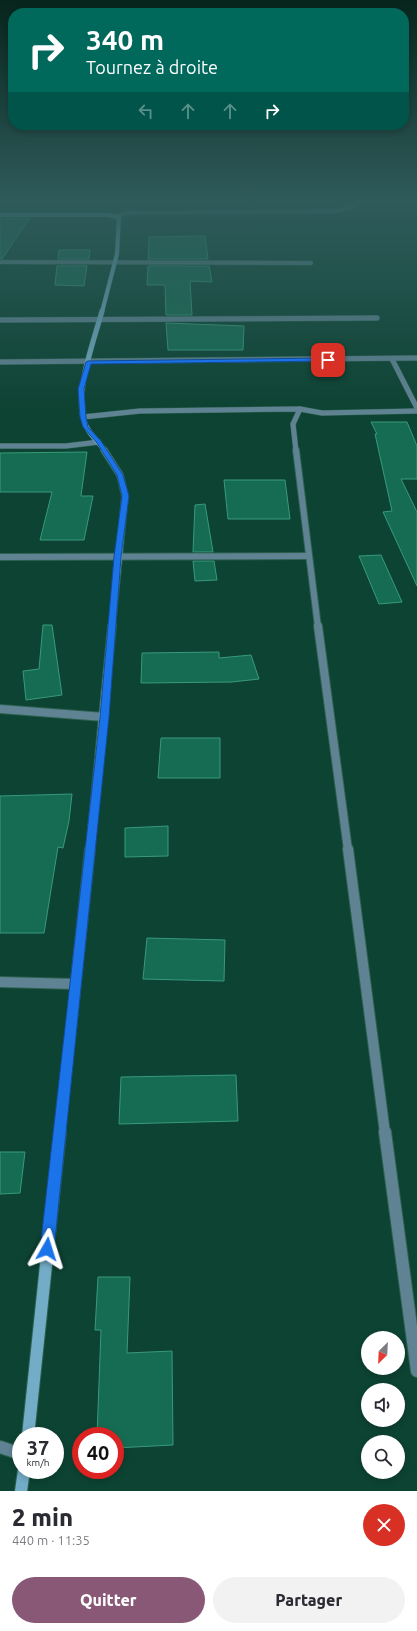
<!DOCTYPE html>
<html lang="fr">
<meta charset="utf-8">
<style>
:root{--surface:#fff;--page:#f2f2f3;--text:#2b2b33;--muted:#7c7c81;--accent:#885876}
body{margin:0;font-family:Ubuntu,sans-serif;background:var(--page);color:var(--text);height:100vh;display:flex;flex-direction:column;font-size:15px;white-space:nowrap}
*{box-sizing:border-box;margin:0}
p{font-size:13px;color:var(--muted)}
.icon{flex:none;width:22px;height:22px;fill:none;stroke:currentColor;stroke-width:2;stroke-linecap:round;stroke-linejoin:round}
.map{position:relative;height:1491px;overflow:hidden}
.panel{display:flex;flex-direction:column;background:var(--surface);flex:1}
.panel>*{flex:none}
.banner{position:absolute;left:8px;top:8px;width:401px;height:122px;border-radius:16px;box-shadow:0 2px 6px #0003;background:#00695c;color:#fff;overflow:hidden}
.needle{width:26px;rotate:204deg}
.buttons{position:absolute;left:361px;top:1331px;display:grid;gap:8px}
.buttons a{display:grid;place-items:center;width:44px;height:44px;border-radius:50%;background:var(--surface);box-shadow:0 2px 6px #0003;font-size:20px}
.speed{position:absolute;left:12px;top:1427px;display:flex;gap:8px;font-size:20px;font-weight:700;text-align:center}
.speed>*{display:grid;place-content:center;width:52px;height:52px;border-radius:50%;background:var(--surface);box-shadow:0 2px 6px #0003;line-height:1}
.speed small{font-size:10px;font-weight:400}
.speed .limit{border:6px solid #d22;background:#fff;color:#111}
.pin{position:absolute;display:grid;place-items:center;width:34px;height:34px;color:#fff;margin:-17px;border-radius:8px;box-shadow:0 2px 6px #0006}
.me{position:absolute;width:44px;margin:-22px;rotate:6deg;stroke-linejoin:round;filter:drop-shadow(0 0 3px #0008)}
.turn{display:flex;align-items:center;gap:14px;height:84px;padding:0 12px;font-size:18px}
.turn .icon{width:52px;height:52px;stroke-width:2.5}
.turn b{display:block;font-size:28px;line-height:34px}
.lanes{display:flex;align-items:center;height:38px;padding:0 12px;background:#0003;justify-content:center;gap:20px;direction:ltr}
.lanes .off{opacity:.35}
.round{display:grid;place-items:center;flex:none;width:42px;height:42px;border-radius:21px;background:var(--page)}
.summary{display:flex;align-items:center;justify-content:space-between;height:68px;padding:0 12px}
h1{font-size:24px;font-weight:800;line-height:30px}
.button{display:flex;gap:8px;margin-top:auto;padding:8px 12px}
.button a{flex:1;height:46px;border-radius:24px;background:var(--accent);color:#fff;font-size:16px;font-weight:800;line-height:46px;text-align:center}
.button a+a{background:var(--page);color:var(--text)}
.map>svg:first-child{display:block}
.building{fill:#166c53;stroke:#389a7a}
.lines{fill:none;stroke-linecap:round;stroke-linejoin:round}
.street-far5-casing{stroke:#2d6151;stroke-width:5}
.street-far4-casing{stroke:#2d6151;stroke-width:6}
.street-far3-casing{stroke:#2d6151;stroke-width:8}
.street-far2-casing{stroke:#2d6151;stroke-width:10}
.street-far1-casing{stroke:#2d6151;stroke-width:12}
.street-casing{stroke:#2d6151;stroke-width:14}
.secondary-far5-casing{stroke:#2d6151;stroke-width:5}
.secondary-far4-casing{stroke:#2d6151;stroke-width:6}
.secondary-far3-casing{stroke:#2d6151;stroke-width:8}
.secondary-far2-casing{stroke:#2d6151;stroke-width:10}
.secondary-far1-casing{stroke:#2d6151;stroke-width:12}
.secondary-casing{stroke:#2d6151;stroke-width:14}
.street-far5{stroke:#608393;stroke-width:4}
.street-far4{stroke:#608393;stroke-width:5}
.street-far3{stroke:#608393;stroke-width:6}
.street-far2{stroke:#608393;stroke-width:8}
.street-far1{stroke:#608393;stroke-width:10}
.street{stroke:#608393;stroke-width:12}
.secondary-far5{stroke:#73acc6;stroke-width:4}
.secondary-far4{stroke:#73acc6;stroke-width:5}
.secondary-far3{stroke:#73acc6;stroke-width:6}
.secondary-far2{stroke:#73acc6;stroke-width:8}
.secondary-far1{stroke:#73acc6;stroke-width:10}
.secondary{stroke:#73acc6;stroke-width:12}
.route{fill:#1a73e8;stroke:#114b97}
</style>
<div class="map">
<svg width="417" height="1491" viewBox="0 0 417 1491">
<rect width="100%" height="100%" fill="#0d4333"/>
<g class="building">
<polygon points="0,218 29,219 2,259 0,258"/>
<polygon points="205,236 208,259 148,259 149,237"/>
<polygon points="59,250 90,250 89,259 58,259"/>
<polygon points="57,266 87,266 84,286 55,285"/>
<polygon points="148,266 209,266 212,282 190,281 192,315 166,315 165,285 147,285"/>
<polygon points="166,323 244,326 243,350 168,350"/>
<polygon points="371,422 407,422 417,446 417,479 401,479 417,512 417,586 383,512 392,511 375,434 377,434"/>
<polygon points="87,452 81,496 93,496 84,540 40,540 52,492 0,492 0,453"/>
<polygon points="224,480 285,480 290,519 228,519"/>
<polygon points="205,504 213,552 193,552 195,505"/>
<polygon points="381,555 402,602 379,604 359,556"/>
<polygon points="193,561 214,561 217,580 195,581"/>
<polygon points="43,625 52,625 62,695 26,700 23,671 39,669"/>
<polygon points="219,652 219,658 251,655 259,679 232,682 141,683 142,653"/>
<polygon points="161,738 220,738 220,778 158,778"/>
<polygon points="72,794 69,821 63,848 58,847 44,933 0,933 0,796"/>
<polygon points="168,826 168,856 125,857 125,828"/>
<polygon points="147,938 225,940 224,981 143,979"/>
<polygon points="236,1075 238,1121 119,1124 121,1077"/>
<polygon points="0,1152 25,1152 20,1193 0,1194"/>
<polygon points="98,1277 130,1277 127,1353 172,1351 173,1445 115,1448 115,1436 97,1436 101,1330 95,1330"/>
</g>
<g class="lines">
<g class="street-far5-casing">
<g id="street-far5">
<polyline points="115,216 127,213 335,211 349,208 361,201"/>
<polyline points="0,262 311,263"/>
</g>
</g>
<g class="street-far4-casing">
<g id="street-far4">
<polyline points="0,320 377,318"/>
<polyline points="392,359 417,408"/>
<polyline points="0,362 417,358"/>
<polyline points="83,417 140,411 300,409 322,413 417,411"/>
<polyline points="0,446 66,446 99,442"/>
<polyline points="296,451 293,424 300,409"/>
</g>
</g>
<g class="street-far3-casing">
<g id="street-far3">
<polyline points="296,450 318,627"/>
<polyline points="0,557 309,556"/>
</g>
</g>
<g class="street-far2-casing">
<g id="street-far2">
<polyline points="318,626 348,850"/>
<polyline points="0,709 104,717"/>
</g>
</g>
<g class="street-far1-casing">
<g id="street-far1">
<polyline points="348,849 385,1133"/>
<polyline points="0,982 75,984"/>
</g>
</g>
<g class="street-casing">
<g id="street">
<polyline points="385,1132 417,1371"/>
<polyline points="0,1447 21,1454"/>
</g>
</g>
<g class="secondary-far5-casing">
<polyline id="secondary-far5" points="0,215 108,215 119,217 117,254 102,312"/>
</g>
<g class="secondary-far4-casing">
<path id="secondary-far4" d="M102 311C94 341 72 397 86 426 90 435 99 442 105 451"/>
</g>
<g class="secondary-far3-casing">
<polyline id="secondary-far3" points="104,450 120,475 125,496 112,627"/>
</g>
<g class="secondary-far2-casing">
<polyline id="secondary-far2" points="90,850 112,626"/>
</g>
<g class="secondary-far1-casing">
<polyline id="secondary-far1" points="60,1133 90,849"/>
</g>
<g class="secondary-casing">
<g id="secondary">
<polyline points="28,1436 60,1132"/>
<polyline points="21,1491 24,1470"/>
</g>
</g>
<use href="#street-far5" class="street-far5"/>
<use href="#street-far4" class="street-far4"/>
<use href="#street-far3" class="street-far3"/>
<use href="#street-far2" class="street-far2"/>
<use href="#street-far1" class="street-far1"/>
<use href="#street" class="street"/>
<use href="#secondary-far5" class="secondary-far5"/>
<use href="#secondary-far4" class="secondary-far4"/>
<use href="#secondary-far3" class="secondary-far3"/>
<use href="#secondary-far2" class="secondary-far2"/>
<use href="#secondary-far1" class="secondary-far1"/>
<use href="#secondary" class="secondary"/>
</g>
<linearGradient id="sky" x2="0" y2="1"><stop stop-color="#07251c"/><stop offset="0.49" stop-color="#2f5b5b"/><stop offset="1" stop-color="#2f5b5b" stop-opacity="0"/></linearGradient>
<rect width="417" height="410" fill="url(#sky)"/>
<polygon class="route" points="328,358 330,361 91,364 84,389 86,417 88,427 101,441 123,475 129,496 121,557 109,717 54,1249 52,1254 47,1256 42,1254 40,1249 100,717 114,557 122,496 117,475 97,443 83,427 80,417 78,389 86,362 88,361"/>
</svg>
<div class="buttons">
<a><svg class="needle" viewBox="-14 -14 28 28"><path d="M0-13l5 13h-10z" fill="#e53935"/><path d="M0 13l5-13h-10z" fill="#7c7c81"/></svg></a>
<a><svg class="icon" aria-label="sound" viewBox="0 0 24 24"><path d="M4 9h4l5-4v14l-5-4H4zM17 9q2 3 0 6"/></svg></a>
<a><svg class="icon" aria-label="search" viewBox="0 0 24 24"><circle cx="10" cy="10" r="6"/><path d="M15 15l6 6"/></svg></a>
</div>
<div class="speed"><div>37<small>km/h</small></div><div class="limit">40</div></div>
<div class="pin" style="left:328px;top:360px;background:#d93025"><svg class="icon" aria-label="arrive" viewBox="0 0 24 24"><path d="M6 21V4h12l-3 4 3 4H6"/></svg></div>
<svg class="me" style="left:47px;top:1249px" viewBox="-20 -20 40 40"><path d="M0-17L14 15 0 8-14 15z" fill="#1a73e8" stroke="#fff" stroke-width="4"/></svg>
<div class="banner">
<div class="turn"><svg class="icon" aria-label="right" viewBox="0 0 24 24"><path d="M7 20v-9h11M14 6l5 5-5 5"/></svg><div><b>340 m</b>Tournez à droite</div></div>
<div class="lanes"><svg class="icon off" aria-label="left" viewBox="0 0 24 24"><path d="M17 20v-9H6M10 6l-5 5 5 5"/></svg><svg class="icon off" aria-label="ahead" viewBox="0 0 24 24"><path d="M12 20V5M6 11l6-6 6 6"/></svg><svg class="icon off" aria-label="ahead" viewBox="0 0 24 24"><path d="M12 20V5M6 11l6-6 6 6"/></svg><svg class="icon" aria-label="right" viewBox="0 0 24 24"><path d="M7 20v-9h11M14 6l5 5-5 5"/></svg></div>
</div>
</div>
<section class="panel">
<div class="summary"><div><h1>2 min</h1><p>440 m · 11:35</p></div><a class="round" style="background:#d93025;color:#fff"><svg class="icon" aria-label="close" viewBox="0 0 24 24"><path d="M6 6l12 12M18 6L6 18"/></svg></a></div>
<div class="button"><a>Quitter</a><a>Partager</a></div>
</section>
